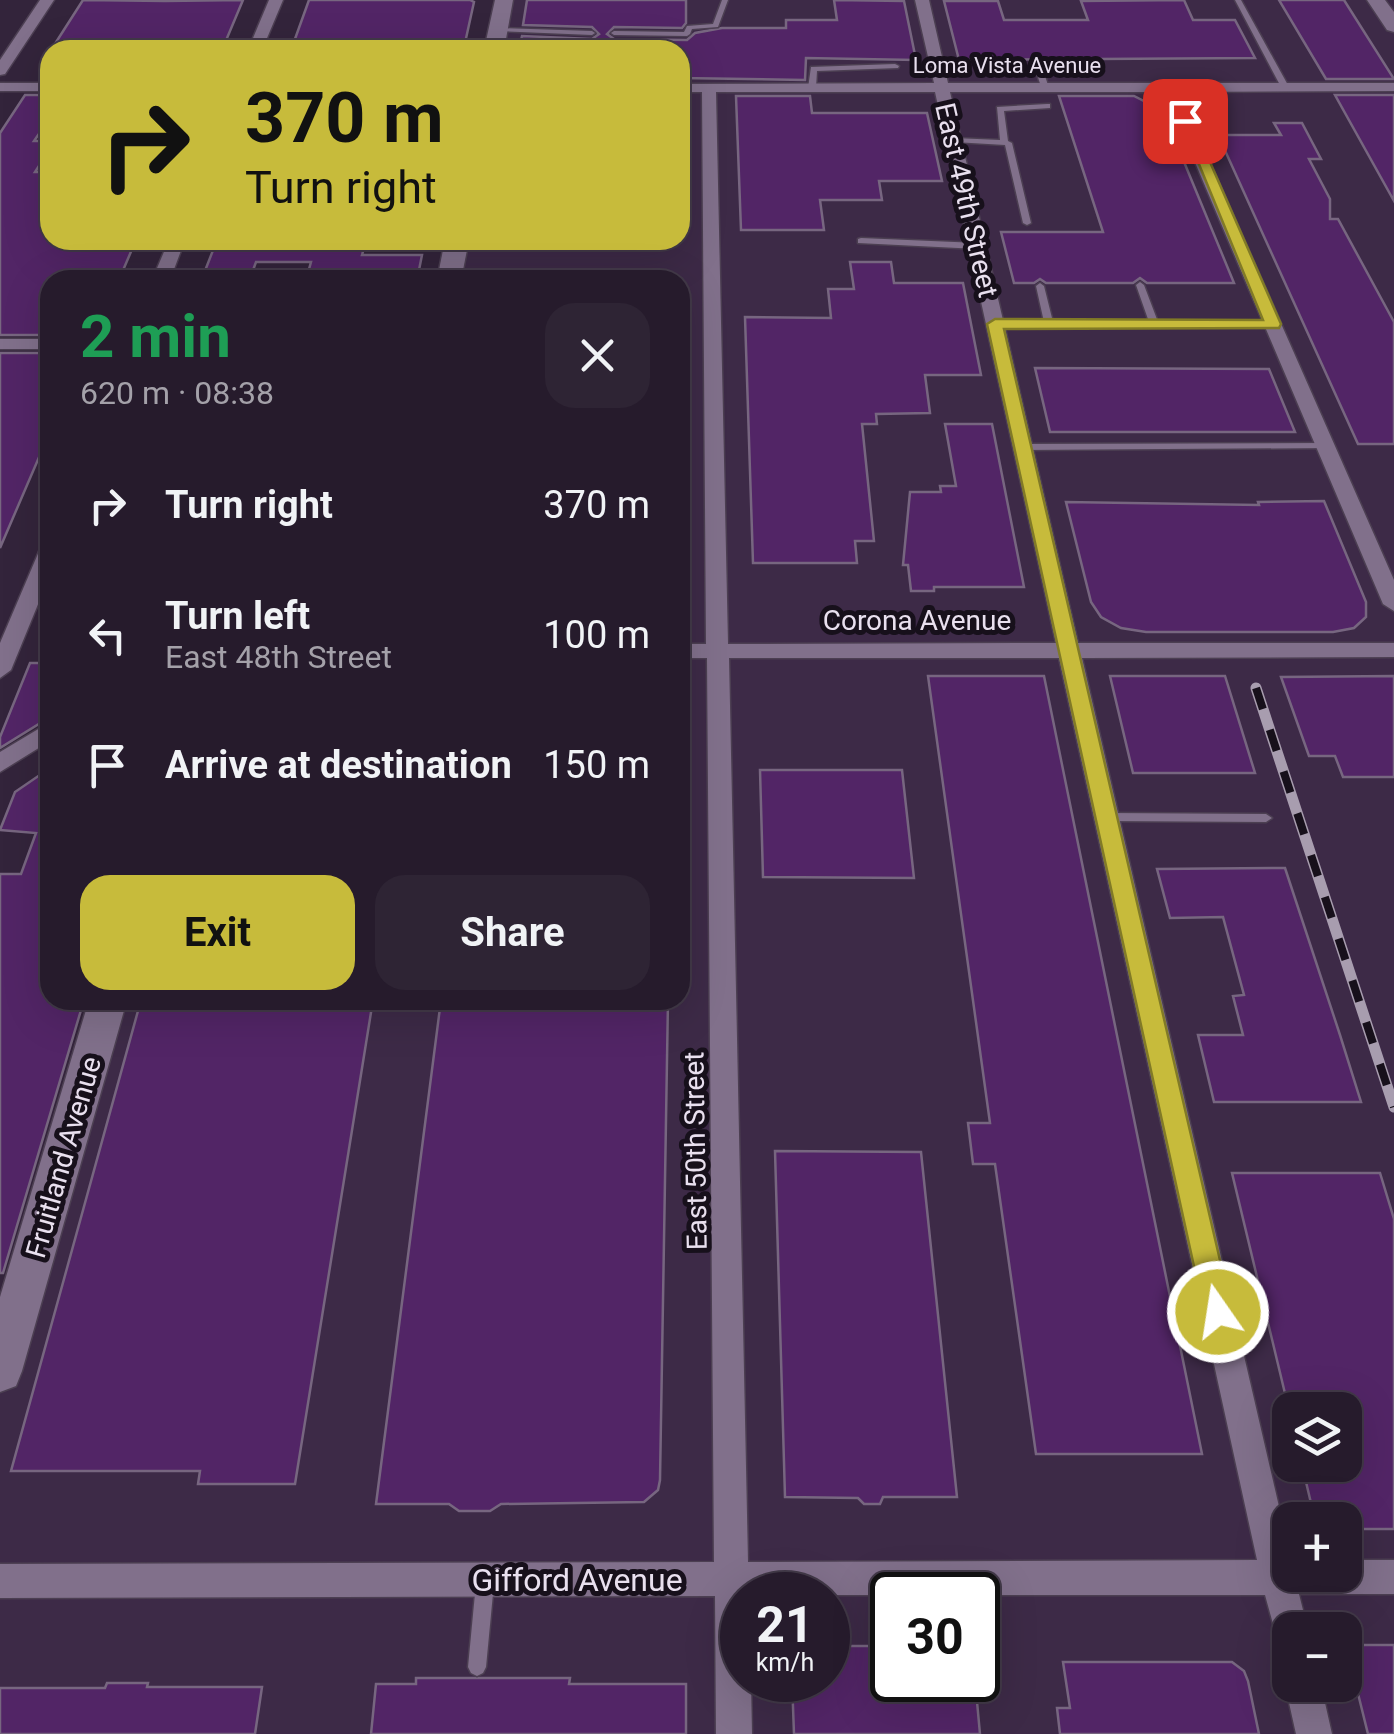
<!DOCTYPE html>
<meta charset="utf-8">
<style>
:root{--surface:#261b2c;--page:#2e2434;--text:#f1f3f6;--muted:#a4a1a9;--line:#423948;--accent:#c7bb3b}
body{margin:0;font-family:Roboto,sans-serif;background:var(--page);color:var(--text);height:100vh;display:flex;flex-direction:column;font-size:38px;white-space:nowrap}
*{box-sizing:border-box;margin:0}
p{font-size:32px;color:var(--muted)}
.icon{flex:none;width:55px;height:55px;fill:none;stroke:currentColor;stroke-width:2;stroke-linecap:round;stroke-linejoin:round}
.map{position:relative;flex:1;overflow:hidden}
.drawer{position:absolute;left:40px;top:270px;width:650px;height:740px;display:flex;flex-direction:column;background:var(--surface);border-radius:30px;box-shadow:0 10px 40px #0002,0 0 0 2px var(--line)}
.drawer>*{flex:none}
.banner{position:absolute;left:40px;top:40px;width:650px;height:210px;border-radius:30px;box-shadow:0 10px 40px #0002,0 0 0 2px var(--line);background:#c7bb3b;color:#111;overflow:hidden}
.fabs{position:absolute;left:1272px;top:1392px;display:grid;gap:20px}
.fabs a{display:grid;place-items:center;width:90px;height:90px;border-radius:20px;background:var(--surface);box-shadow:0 10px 40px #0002,0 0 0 2px var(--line);font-size:50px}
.speed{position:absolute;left:720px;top:1572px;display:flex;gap:20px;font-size:50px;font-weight:700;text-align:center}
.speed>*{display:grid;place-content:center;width:130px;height:130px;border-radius:50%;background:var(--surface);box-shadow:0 10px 40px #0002,0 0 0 2px var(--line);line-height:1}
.speed small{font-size:25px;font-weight:400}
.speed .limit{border:5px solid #111;border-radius:15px;background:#fff;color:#111}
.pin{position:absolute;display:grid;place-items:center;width:85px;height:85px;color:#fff;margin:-42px;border-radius:20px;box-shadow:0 5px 15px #0006}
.me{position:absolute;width:110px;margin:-55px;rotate:347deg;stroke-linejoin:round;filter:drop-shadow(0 0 8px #0008)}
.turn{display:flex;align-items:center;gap:35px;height:210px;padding:0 40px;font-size:45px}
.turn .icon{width:130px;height:130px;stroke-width:2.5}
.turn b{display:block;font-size:70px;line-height:85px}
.round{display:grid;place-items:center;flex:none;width:105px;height:105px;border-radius:30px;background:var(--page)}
.overview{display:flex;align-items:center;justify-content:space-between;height:170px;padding:0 40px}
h1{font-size:60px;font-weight:700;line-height:75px;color:#1e9e55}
.button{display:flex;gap:20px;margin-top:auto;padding:20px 40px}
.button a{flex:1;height:115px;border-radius:30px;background:var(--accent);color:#111;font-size:40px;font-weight:700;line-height:115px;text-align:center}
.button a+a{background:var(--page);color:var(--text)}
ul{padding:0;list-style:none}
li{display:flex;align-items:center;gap:30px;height:130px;padding:0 40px}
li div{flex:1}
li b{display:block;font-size:38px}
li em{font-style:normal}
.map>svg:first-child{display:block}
.built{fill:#3d2a47;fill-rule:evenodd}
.building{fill:#522566;stroke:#776680;stroke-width:2.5}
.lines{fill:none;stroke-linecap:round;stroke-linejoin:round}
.lane-casing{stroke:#4c3f52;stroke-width:3}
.street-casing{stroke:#4c3f52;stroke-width:3}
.secondary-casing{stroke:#4c3f52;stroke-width:3}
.lane{fill:#81708b;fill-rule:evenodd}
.street{fill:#81708b;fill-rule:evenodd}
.secondary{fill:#81708b;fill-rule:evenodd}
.rail-casing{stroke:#a89daf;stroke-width:11}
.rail{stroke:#17101b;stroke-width:8;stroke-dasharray:22;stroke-linecap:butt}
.route{fill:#c7bb3b;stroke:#817a26;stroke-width:2.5}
.labels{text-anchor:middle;stroke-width:10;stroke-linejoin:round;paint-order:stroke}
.far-street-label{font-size:22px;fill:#e9e0ef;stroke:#17101b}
.street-label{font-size:28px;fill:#e9e0ef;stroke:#17101b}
.near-street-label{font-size:32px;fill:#e9e0ef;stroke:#17101b}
</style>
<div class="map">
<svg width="1394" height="1734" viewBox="0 0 1394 1734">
<rect width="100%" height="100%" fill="#33243b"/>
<path class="built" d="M501 0H1394V1734H0V1344L103 1000H680V280H449L457 240H680V50H493ZM1290 1410H1345V1465H1290ZM1290 1520H1345V1575H1290ZM742 1595H828V1680H742ZM892 1595H978V1680H892ZM1290 1630H1345V1685H1290Z"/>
<g class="building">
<polygon points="83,0 165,1 243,0 222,50 150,50 155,42 142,41 95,41 89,50 51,50"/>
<polygon points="309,0 470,0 474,2 465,43 423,42 413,49 291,50"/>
<polygon points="527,0 686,0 686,23 682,28 614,27 607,34 614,39 687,40 695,33 722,28 786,28 786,20 837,20 834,0 904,1 916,60 806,58 805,80 680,78 680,50 519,50 522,36 592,39 599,34 592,27 523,25"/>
<polygon points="1184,0 1193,20 1235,20 1255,58 959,60 944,1 998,1 1004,20 1088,20 1081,1"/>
<polygon points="1279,0 1344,0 1394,79 1326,79"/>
<polygon points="25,95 50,95 50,118 34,141 50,141 50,149 35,172 50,172 50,240 136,240 121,275 61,275 50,279 50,335 0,335 0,133"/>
<polygon points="1335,95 1394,95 1394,201"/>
<polygon points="736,96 810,96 812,113 927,113 942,181 879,181 882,200 820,200 824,230 741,230"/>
<polygon points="1059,96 1134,96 1163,111 1234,283 1147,283 1140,278 1133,283 1046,283 1040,279 1034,283 1014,283 1001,232 1103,232"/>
<polygon points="1274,123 1302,123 1321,159 1309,159 1330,199 1330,219 1338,219 1394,322 1394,444 1358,444 1218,135 1281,135"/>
<polygon points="217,240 351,240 350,245 365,245 362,255 422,255 417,280 306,280 311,262 256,262 252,273 203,276"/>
<polygon points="850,262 891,262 894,283 963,283 981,375 925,375 930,413 876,414 877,424 862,424 874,541 855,541 857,563 753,563 745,317 831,318 828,289 854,289"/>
<polygon points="0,353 50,353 50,422 45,434 49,434 0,548"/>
<polygon points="1035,368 1269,369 1295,432 1050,432"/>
<polygon points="945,424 992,424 1024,587 934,587 934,591 911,591 908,565 903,565 910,492 941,492 940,486 956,486"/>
<polygon points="1324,501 1366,602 1366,617 1354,628 1333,632 1146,632 1121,628 1101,617 1091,602 1066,502 1259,505 1258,502"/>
<polygon points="30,663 50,663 50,717 0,748 0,737"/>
<polygon points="928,676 1044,676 1202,1454 1036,1454 995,1164 973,1164 968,1123 990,1123"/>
<polygon points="1110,676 1225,676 1255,773 1133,773"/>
<polygon points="1394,676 1394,777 1343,777 1335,756 1309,756 1281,677"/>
<polygon points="50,768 50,1000 84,1000 3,1273 0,1273 0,874 21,874 36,833 0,830 15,792"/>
<polygon points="760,770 902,770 914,878 763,877"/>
<polygon points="1285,868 1340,1035 1361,1102 1214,1102 1198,1035 1243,1035 1233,996 1244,995 1223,917 1170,918 1157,869"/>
<polygon points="141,1000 373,1000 295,1484 198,1484 200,1471 11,1471"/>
<polygon points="441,1000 668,1000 660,1480 658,1490 644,1502 501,1504 490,1511 459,1511 449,1504 376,1504"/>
<polygon points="775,1151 921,1152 957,1497 883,1497 880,1504 864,1504 858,1498 785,1497"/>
<polygon points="1232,1173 1380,1173 1394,1219 1394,1529 1345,1529 1345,1520 1315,1520 1302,1465 1345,1465 1345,1410 1289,1410"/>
<polygon points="1346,1645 1394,1645 1394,1734 1368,1734"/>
<polygon points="828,1646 892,1646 892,1680 975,1680 980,1734 794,1734 792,1680 828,1680"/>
<polygon points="1063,1662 1232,1662 1244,1671 1248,1681 1259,1734 1060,1734 1057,1708 1070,1708"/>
<polygon points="416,1678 570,1678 569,1684 686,1684 686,1734 371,1734 376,1684 416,1684"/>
<polygon points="107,1683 148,1683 147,1687 262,1687 255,1734 0,1734 0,1688 105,1688"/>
</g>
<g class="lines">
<g class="lane-casing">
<g id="lane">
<polygon points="722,0 728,0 718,27 692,29 690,34 687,36 614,35 611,33 614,31 684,32 687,26 713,24"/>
<polygon points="1235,0 1241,0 1289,87 1288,89 1281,87"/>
<polygon points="498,28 592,31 595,33 592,35 496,31 496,29"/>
<polygon points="895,64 899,66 898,68 817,71 816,88 812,90 808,88 811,67"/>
<polygon points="988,65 1042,67 1049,88 1042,90 1036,71 985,69 984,67"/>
<polygon points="1047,104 1050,104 1050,108 1004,111 1008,141 1012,143 1031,223 1027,225 1023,223 1005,145 954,142 950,140 954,138 1000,140 997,107"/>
<polygon points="861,238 978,243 982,246 978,249 858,243 858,239"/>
<polygon points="1140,282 1144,285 1158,322 1273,322 1277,325 1273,328 995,327 991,324 995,321 1044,322 1036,286 1040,283 1044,286 1053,322 1149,322 1136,285"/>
<polygon points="1326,443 1329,444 1329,448 1023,450 1018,447 1023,444"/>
<polygon points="1106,813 1266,814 1272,818 1266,822 1106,821 1100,817"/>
<polygon points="485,1574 491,1577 494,1583 486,1667 483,1673 477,1676 471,1673 468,1667 476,1583 479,1577"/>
</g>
</g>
<g class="street-casing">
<g id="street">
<polygon points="40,0 54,0 5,74 0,75 0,60"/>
<polygon points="269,0 283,0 262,50 248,50"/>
<path d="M915 0H929L948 83H1394V91L1179 92 1394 580V611L1383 604 1165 92H950L1078 643H1394V657L1082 658 1290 1554V1575H1345V1560H1394V1594H1299L1308 1630H1290V1648L1278 1642 1265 1595H742V1680H751L752 1734H716L715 1596 0 1598V1564L714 1562 707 658H680V644H706L702 92H680V84L934 83ZM716 92H935L1056 643 728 644ZM729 658H1059L1257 1560 748 1562Z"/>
<rect x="0" y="83" width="50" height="8"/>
<polygon points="169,240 185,240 170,280 152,280"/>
<rect x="0" y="339" width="50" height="10"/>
<polygon points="50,542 50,575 11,670 0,678 0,643 40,549"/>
<polygon points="50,722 50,741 0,772 0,752"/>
<polygon points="1290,1673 1290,1685 1321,1685 1332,1734 1296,1734 1285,1685"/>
</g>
</g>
<g class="secondary-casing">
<g id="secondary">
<polygon points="495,0 513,0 504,50 484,50"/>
<polygon points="1367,0 1385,0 1394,12 1394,32 1387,30"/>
<polygon points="445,240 469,240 461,280 437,280"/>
<polygon points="89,1000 127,1000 22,1371 16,1386 0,1392 0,1297"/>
</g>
</g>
<use href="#lane" class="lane"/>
<use href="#street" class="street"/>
<use href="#secondary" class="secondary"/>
<g class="rail-casing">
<polyline id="rail" points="1256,688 1394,1107"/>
</g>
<use href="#rail" class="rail"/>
</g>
<polygon class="route" points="1180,118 1192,121 1281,324 1279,328 1004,329 1232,1312 1228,1321 1218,1325 1208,1321 1204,1312 987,324 995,319 1263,320"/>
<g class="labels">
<g class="far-street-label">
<text x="1007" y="73">Loma Vista Avenue</text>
</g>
<g class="street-label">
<text transform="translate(967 200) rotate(77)" y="10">East 49th Street</text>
<text x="917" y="630">Corona Avenue</text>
<text transform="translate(695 1151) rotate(-91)" y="10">East 50th Street</text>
<text transform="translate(63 1157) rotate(-74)" y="10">Fruitland Avenue</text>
</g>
<g class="near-street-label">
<text x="577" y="1591">Gifford Avenue</text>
</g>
</g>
</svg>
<div class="fabs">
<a><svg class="icon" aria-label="layers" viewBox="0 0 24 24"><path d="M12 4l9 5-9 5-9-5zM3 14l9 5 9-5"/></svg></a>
<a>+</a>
<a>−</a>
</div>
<div class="speed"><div>21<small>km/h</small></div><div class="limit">30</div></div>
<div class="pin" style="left:1185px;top:121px;background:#d93025"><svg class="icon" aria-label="arrive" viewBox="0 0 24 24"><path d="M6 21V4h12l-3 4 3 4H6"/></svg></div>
<svg class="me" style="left:1218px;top:1312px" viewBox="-20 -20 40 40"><circle r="17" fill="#c7bb3b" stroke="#fff" stroke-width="3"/><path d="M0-11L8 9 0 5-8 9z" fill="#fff"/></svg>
<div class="banner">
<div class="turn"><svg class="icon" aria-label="right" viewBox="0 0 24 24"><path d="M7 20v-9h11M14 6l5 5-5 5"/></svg><div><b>370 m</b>Turn right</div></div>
</div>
<section class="drawer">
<div class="overview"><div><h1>2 min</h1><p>620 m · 08:38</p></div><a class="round"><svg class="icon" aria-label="close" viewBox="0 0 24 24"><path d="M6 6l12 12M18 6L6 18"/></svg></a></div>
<ul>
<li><svg class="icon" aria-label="right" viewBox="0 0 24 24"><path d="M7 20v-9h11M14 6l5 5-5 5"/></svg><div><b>Turn right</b></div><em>370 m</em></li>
<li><svg class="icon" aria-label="left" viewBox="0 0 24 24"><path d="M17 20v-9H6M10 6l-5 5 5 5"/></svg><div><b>Turn left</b><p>East 48th Street</p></div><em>100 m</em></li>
<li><svg class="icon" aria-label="arrive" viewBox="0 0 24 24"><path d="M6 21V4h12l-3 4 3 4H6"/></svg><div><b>Arrive at destination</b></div><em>150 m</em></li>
</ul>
<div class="button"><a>Exit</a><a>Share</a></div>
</section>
</div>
